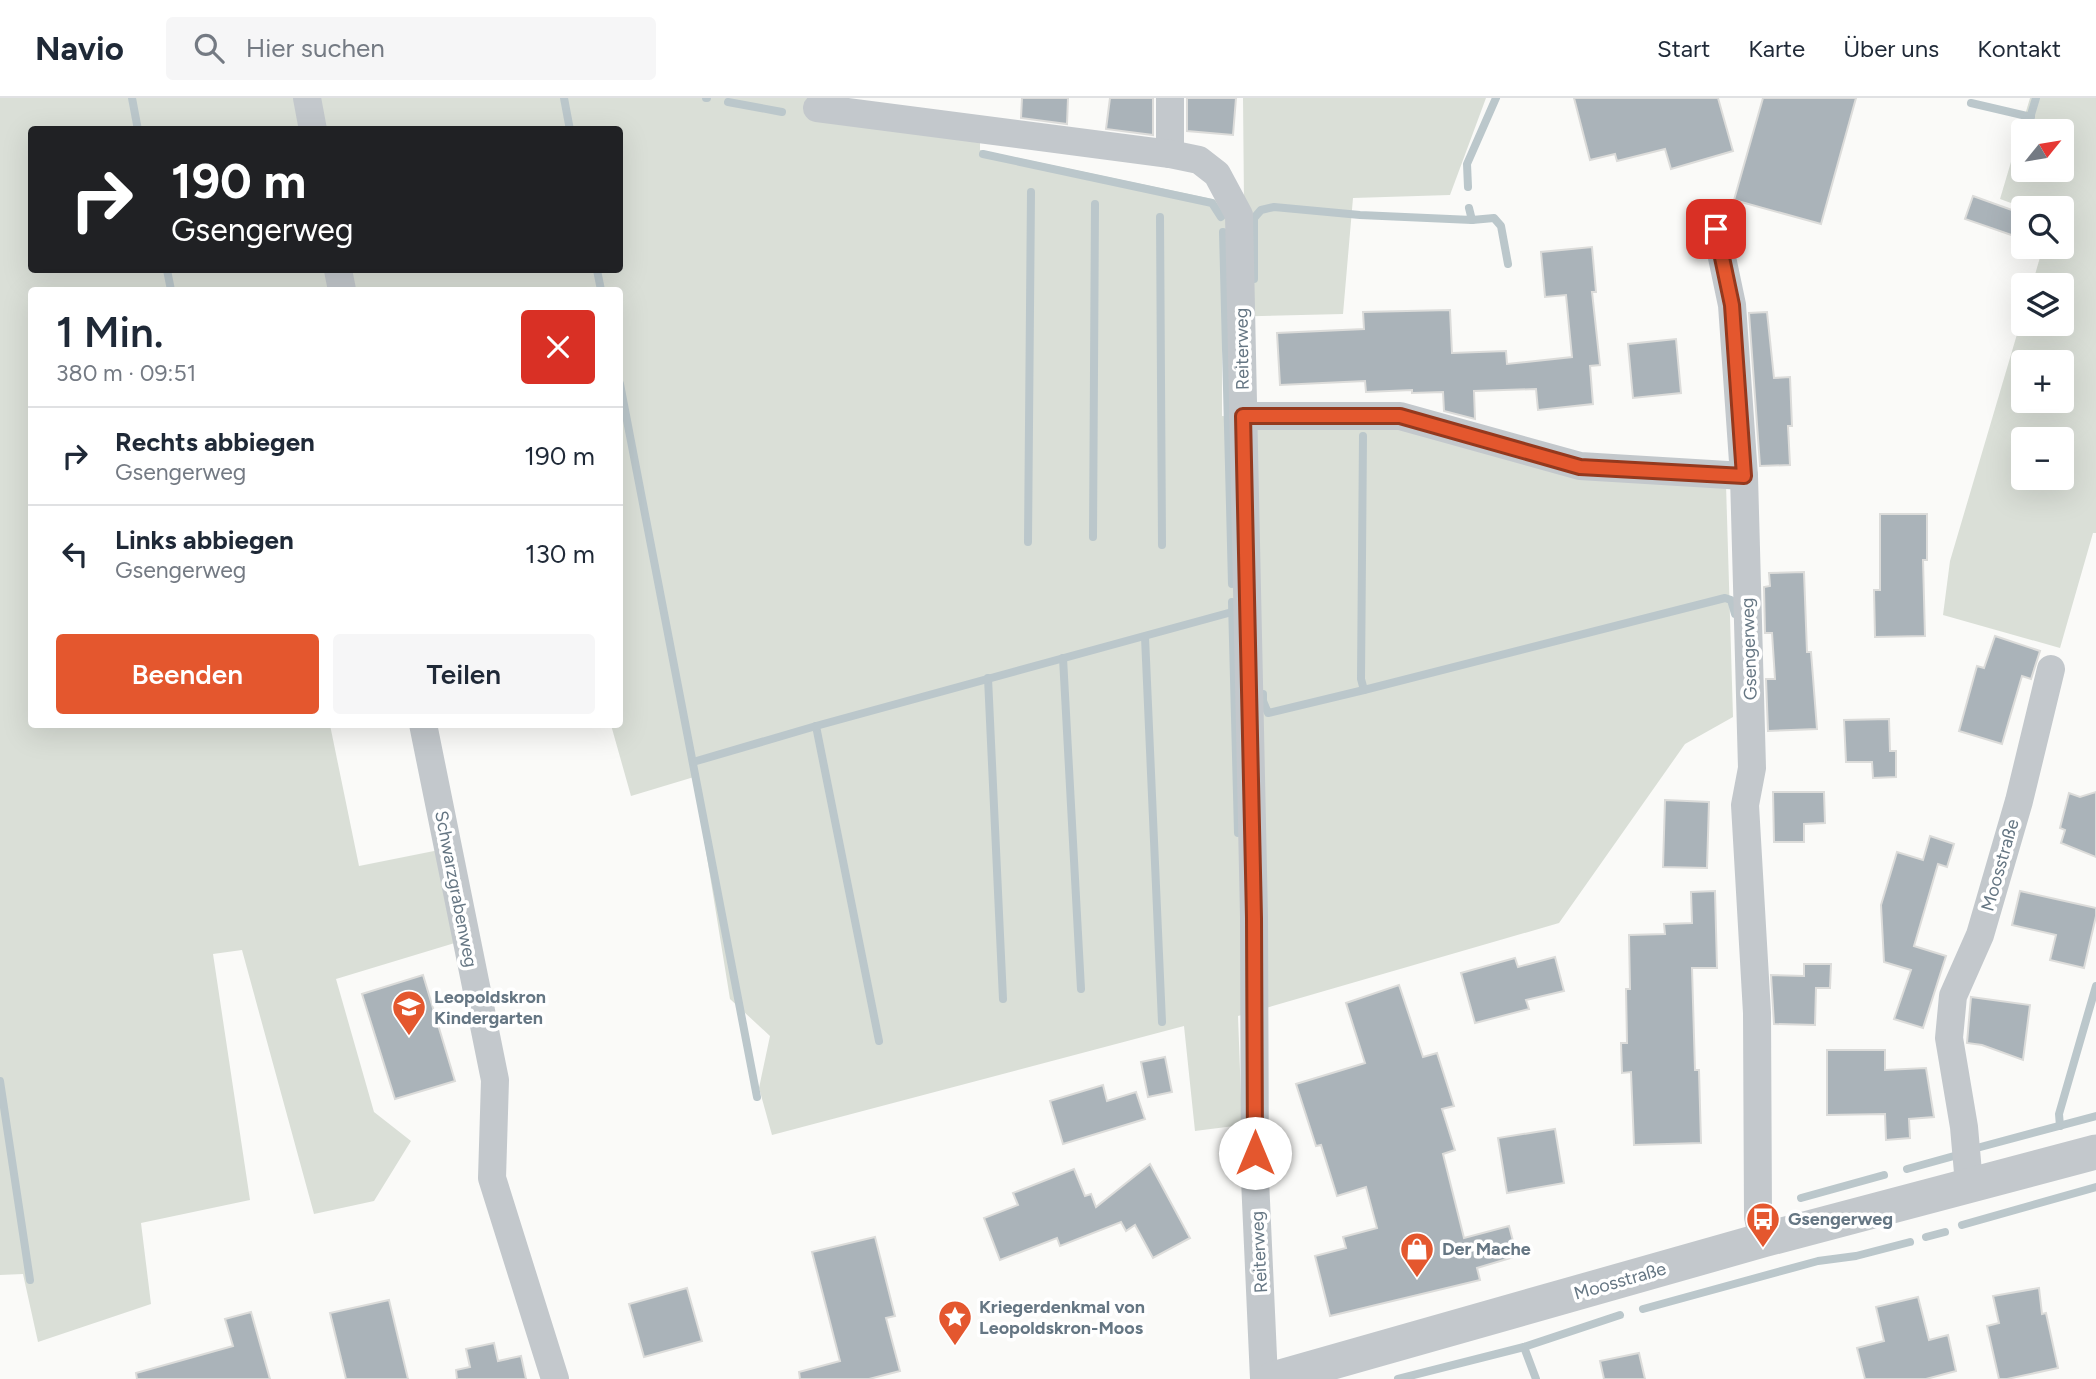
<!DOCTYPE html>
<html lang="de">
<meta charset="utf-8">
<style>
:root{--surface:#fff;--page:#f6f6f7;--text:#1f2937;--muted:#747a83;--line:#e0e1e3;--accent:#e4572e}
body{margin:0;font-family:Figtree,sans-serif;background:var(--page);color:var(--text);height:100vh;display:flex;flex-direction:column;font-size:26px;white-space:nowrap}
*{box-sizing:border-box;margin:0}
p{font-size:23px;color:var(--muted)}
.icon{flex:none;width:38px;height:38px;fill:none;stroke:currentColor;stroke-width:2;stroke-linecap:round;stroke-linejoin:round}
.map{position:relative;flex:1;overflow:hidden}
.side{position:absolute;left:28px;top:189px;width:595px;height:441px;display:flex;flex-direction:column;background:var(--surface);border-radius:7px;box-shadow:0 7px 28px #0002}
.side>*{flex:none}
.banner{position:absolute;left:28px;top:28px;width:595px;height:147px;border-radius:7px;box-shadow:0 7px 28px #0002;background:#202124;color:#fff;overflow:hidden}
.needle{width:46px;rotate:60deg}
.controls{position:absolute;left:2011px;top:21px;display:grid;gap:14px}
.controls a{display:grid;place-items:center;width:63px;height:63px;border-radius:7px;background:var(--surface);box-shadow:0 7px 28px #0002;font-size:35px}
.pin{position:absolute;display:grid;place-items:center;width:60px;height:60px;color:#fff;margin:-30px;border-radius:14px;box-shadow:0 4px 10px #0006}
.me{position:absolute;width:77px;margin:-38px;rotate:0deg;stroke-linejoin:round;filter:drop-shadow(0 0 5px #0008)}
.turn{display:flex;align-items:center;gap:24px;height:147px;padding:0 28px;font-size:32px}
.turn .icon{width:91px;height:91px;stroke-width:2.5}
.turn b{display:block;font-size:49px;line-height:60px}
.round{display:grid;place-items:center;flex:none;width:74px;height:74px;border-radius:7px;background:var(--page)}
.overview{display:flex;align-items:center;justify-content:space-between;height:119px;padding:0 28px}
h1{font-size:42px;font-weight:600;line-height:52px}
.primary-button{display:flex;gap:14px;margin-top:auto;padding:14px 28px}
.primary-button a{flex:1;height:80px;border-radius:7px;background:var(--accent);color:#fff;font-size:28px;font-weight:600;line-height:80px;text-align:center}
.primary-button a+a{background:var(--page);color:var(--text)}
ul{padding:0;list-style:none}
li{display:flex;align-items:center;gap:21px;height:98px;padding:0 28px;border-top:2px solid var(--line)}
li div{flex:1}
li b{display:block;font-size:26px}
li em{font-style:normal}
header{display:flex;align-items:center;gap:42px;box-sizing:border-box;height:98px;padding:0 35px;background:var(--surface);border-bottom:2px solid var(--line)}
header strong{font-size:33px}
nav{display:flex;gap:38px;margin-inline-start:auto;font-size:24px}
.search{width:490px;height:63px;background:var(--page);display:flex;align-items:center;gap:18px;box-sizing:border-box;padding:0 24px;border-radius:7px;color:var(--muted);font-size:26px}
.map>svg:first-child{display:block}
.green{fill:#dadfd7;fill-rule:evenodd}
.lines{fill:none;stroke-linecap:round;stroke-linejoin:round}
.stream{stroke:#bbc7cb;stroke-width:8}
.building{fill:#aab3b9;stroke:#dcdcda;stroke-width:2}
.minor{stroke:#c3c8cc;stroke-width:28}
.tertiary{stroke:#c3c8cc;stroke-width:35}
.route-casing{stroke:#94391e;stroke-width:18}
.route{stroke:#e4572e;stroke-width:12}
.labels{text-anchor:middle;stroke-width:7;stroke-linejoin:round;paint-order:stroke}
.street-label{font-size:18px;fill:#657683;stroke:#fff}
.poi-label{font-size:18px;font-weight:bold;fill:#657683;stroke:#fff;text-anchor:start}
</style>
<header>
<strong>Navio</strong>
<div class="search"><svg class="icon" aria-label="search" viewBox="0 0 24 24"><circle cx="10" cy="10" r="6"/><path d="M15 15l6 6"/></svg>Hier suchen</div>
<nav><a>Start</a><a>Karte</a><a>Über uns</a><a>Kontakt</a></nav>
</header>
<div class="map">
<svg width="2096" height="1281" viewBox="0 0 2096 1281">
<rect width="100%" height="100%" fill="#fafaf8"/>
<g class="green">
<path d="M0 0H818L980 18V52L1217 102 1244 104 1243 0H1486L1450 97 1353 100 1343 216 1222 219V318L1408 331 1726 386 1733 619 1685 646 1559 825 1238 918 1242 1027 1195 1033 1184 928 772 1037 759 990 770 938 730 901 694 679 631 698 611 627 620 626V192H32V626L330 627 359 768 439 752 458 844 336 881 374 1014 411 1043 374 1103 314 1116 242 852 213 856 250 1102 141 1125 151 1206 38 1244 23 1176 0 1177ZM32 32H620V172H32Z"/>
<path d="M2030 0H2096V435H2093L2060 550 1943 517 1950 463 2023 216V226H2062V187H2032L2043 149H2062V110H2025L2000 101ZM2023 33H2062V72H2023ZM2023 264H2062V303H2023ZM2023 341H2062V380H2023Z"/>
</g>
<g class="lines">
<g class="stream">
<polyline points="132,0 138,32"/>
<polyline points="564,0 570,32"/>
<polyline points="706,0 707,0"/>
<polyline points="728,4 782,14"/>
<polyline points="1971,5 2031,19"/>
<polyline points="2026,33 2036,0"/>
<polyline points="983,56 1212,105 1221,119"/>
<polyline points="2018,59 2023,44"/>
<polyline points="1468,89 1467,66 1496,0"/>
<polyline points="1160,119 1162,447"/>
<polyline points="1472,122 1494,120 1501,128 1508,166"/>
<polyline points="1223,134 1232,486"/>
<polyline points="167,172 171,192"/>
<polyline points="597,172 601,192"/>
<polyline points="1254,181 1254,120 1261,112 1274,109 1360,117 1472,122 1469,110"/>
<polyline points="620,286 757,999"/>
<polyline points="1363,338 1361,581 1364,592"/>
<polyline points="1093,439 1095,106"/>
<polyline points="1028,444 1031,94"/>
<polyline points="1232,504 1238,735"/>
<polyline points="1145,539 1162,924"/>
<polyline points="1063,560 1081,891"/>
<polyline points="988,580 1003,901"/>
<polyline points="1263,596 1263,603 1268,615 1364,592 1725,500 1731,502 1735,516"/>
<polyline points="816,628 879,943"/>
<polyline points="693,664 816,628 1232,514"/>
<polyline points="0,983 30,1182"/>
<polyline points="2060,1028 2059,1016 2096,888"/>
<polyline points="1973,1051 2096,1018"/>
<polyline points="1907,1071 1954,1058"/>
<polyline points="1801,1100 1884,1077"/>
<polyline points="1962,1127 2096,1089"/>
<polyline points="1926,1139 1945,1134"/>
<polyline points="1643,1211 1818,1163 1856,1158 1910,1144"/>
<polyline points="1524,1249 1536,1281"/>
<polyline points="1398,1281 1524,1249 1620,1217"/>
</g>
</g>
<g class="building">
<polygon points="1022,0 1068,0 1067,26 1021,20"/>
<polygon points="1110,0 1153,0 1153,37 1106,31"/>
<polygon points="1187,0 1236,0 1233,37 1187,33"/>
<polygon points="1574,0 1718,0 1733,53 1671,71 1665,51 1617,63 1615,56 1590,62"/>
<polygon points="1763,0 1856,0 1821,126 1734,102"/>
<polygon points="1973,98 2023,116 2023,141 1965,121"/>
<polygon points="1592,149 1596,194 1592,194 1600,267 1590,268 1593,306 1538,312 1536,291 1474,293 1475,321 1444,313 1443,294 1412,295 1412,292 1366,294 1365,283 1280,287 1277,235 1364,231 1363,214 1450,212 1452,255 1506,253 1507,266 1572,259 1566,197 1545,199 1541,154"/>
<polygon points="1767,214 1774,280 1790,279 1792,328 1788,328 1790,367 1760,368 1749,215"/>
<polygon points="1676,241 1681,295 1633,300 1628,246"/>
<polygon points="1880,416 1927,416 1927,462 1923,462 1925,538 1875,539 1874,492 1880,492"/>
<polygon points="1804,474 1807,554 1811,554 1817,631 1768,633 1766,581 1775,581 1772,535 1765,535 1764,489 1770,488 1769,475"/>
<polygon points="1995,538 2040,553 2031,581 2022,578 2002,646 1959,633 1977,568 1984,570"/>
<polygon points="1889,621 1890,653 1896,653 1896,679 1873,680 1872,664 1846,664 1844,622"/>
<polygon points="1773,694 1824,694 1825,725 1804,726 1804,744 1774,744"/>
<polygon points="2096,694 2096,759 2061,745 2065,732 2060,730 2069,695 2080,699"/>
<polygon points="1665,702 1709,704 1707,770 1663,769"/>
<polygon points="1930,738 1954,746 1947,769 1938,766 1914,848 1946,858 1923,930 1894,921 1911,872 1884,864 1881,807 1897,754 1923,762"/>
<polygon points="1715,793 1717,870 1692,870 1695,972 1699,972 1701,1045 1634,1047 1631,974 1622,975 1621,945 1627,945 1626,891 1630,891 1629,837 1665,836 1664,826 1692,825 1691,794"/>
<polygon points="2020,793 2096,810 2096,818 2084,870 2050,862 2056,837 2012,827"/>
<polygon points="1555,859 1564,893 1526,902 1529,911 1475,925 1461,875 1515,860 1518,869"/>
<polygon points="1804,866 1831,866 1830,890 1816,890 1815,927 1774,926 1771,877 1804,878"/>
<polygon points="423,877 455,983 395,1001 362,896"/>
<polygon points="1399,887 1423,959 1437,955 1454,1008 1442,1011 1455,1052 1443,1056 1464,1140 1509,1128 1517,1158 1477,1170 1480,1182 1330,1218 1315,1158 1346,1150 1343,1139 1377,1130 1366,1089 1337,1098 1321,1047 1316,1048 1296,986 1365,965 1346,905"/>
<polygon points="1971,899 2030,907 2023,962 1982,947 1967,945"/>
<polygon points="1827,952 1885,952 1885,972 1926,970 1934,1019 1909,1021 1910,1040 1886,1042 1885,1016 1827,1017"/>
<polygon points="1165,959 1172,994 1148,999 1141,964"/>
<polygon points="1103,987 1107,1003 1136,994 1145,1021 1063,1046 1050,1003"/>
<polygon points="1555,1031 1564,1085 1507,1095 1498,1040"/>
<polygon points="1150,1066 1190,1140 1153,1160 1135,1127 1126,1133 1121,1124 1060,1148 1057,1140 1000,1162 984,1120 1018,1107 1013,1095 1074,1071 1085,1098 1091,1096 1096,1109"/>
<polygon points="875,1139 895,1218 886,1220 900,1273 869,1281 800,1281 799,1274 840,1263 812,1154"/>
<polygon points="687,1190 702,1243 644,1259 629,1206"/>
<polygon points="2039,1190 2042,1216 2046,1215 2058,1270 2007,1281 1999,1281 1987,1228 1999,1225 1993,1198"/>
<polygon points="1918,1199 1929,1242 1948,1237 1956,1273 1926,1281 1865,1281 1857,1250 1884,1243 1876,1209"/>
<polygon points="389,1202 408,1281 346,1281 330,1215"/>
<polygon points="251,1214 270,1281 137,1281 136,1275 233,1248 225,1221"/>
<polygon points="494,1245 498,1263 521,1258 526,1281 457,1281 456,1272 470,1269 466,1251"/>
<polygon points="1639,1255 1645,1281 1604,1281 1600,1263"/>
</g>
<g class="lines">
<g class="minor">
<polyline points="307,0 313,32"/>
<polyline points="1170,0 1170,56"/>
<polyline points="817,10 1170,56 1199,62 1217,76 1239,117 1254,819 1255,1081 1264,1281"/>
<polyline points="1716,131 1732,207 1744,378 1752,670 1745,707 1757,915 1758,1119 1763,1142"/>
<polyline points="338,172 342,192"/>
<polyline points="1243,318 1400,318 1580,368 1744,378"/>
<polyline points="423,626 495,982 492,1080 555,1281"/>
<polyline points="1969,1086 1964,1029 1949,940 1953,898 1980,837 2019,703 2051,571"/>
</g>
<polyline class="tertiary" points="1273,1281 1763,1142 2096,1054"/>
</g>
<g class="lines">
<g class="route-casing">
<polyline id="route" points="1255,1055 1254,820 1243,318 1400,318 1580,369 1744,378 1732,207 1716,131"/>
</g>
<use href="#route" class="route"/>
</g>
<defs>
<g id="school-pin" transform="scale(1.75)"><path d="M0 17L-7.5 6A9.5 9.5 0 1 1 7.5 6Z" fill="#e4572e" stroke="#fff"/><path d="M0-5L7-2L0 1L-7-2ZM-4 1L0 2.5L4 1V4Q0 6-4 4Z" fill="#fff"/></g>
<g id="bus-pin" transform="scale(1.75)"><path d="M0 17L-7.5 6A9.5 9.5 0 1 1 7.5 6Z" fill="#e4572e" stroke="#fff"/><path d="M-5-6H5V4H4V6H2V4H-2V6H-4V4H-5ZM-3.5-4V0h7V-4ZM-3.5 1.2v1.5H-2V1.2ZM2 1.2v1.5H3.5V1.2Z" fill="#fff"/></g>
<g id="shop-pin" transform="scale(1.75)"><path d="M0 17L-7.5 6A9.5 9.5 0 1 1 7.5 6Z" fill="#e4572e" stroke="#fff"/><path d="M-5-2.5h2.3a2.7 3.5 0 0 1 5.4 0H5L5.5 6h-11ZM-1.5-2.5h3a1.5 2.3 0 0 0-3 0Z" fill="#fff"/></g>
<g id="sight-pin" transform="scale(1.75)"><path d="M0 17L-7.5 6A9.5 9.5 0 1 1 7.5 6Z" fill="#e4572e" stroke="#fff"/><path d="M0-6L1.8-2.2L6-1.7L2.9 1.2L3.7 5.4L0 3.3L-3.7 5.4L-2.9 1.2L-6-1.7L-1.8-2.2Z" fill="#fff"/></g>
</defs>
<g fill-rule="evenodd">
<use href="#school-pin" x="409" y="909"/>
<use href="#bus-pin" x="1763" y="1121"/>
<use href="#shop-pin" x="1417" y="1151"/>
<use href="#sight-pin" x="955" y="1219"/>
</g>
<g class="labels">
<g class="street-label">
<text transform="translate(1242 251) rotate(-91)" y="6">Reiterweg</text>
<text transform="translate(1749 551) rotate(-92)" y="6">Gsengerweg</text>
<text transform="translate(2000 767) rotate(-74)" y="6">Moosstraße</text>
<text transform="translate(456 791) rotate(79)" y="6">Schwarzgrabenweg</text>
<text transform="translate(1259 1154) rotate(-93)" y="6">Reiterweg</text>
<text transform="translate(1620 1183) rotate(-16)" y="6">Moosstraße</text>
</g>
<g class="poi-label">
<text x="434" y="905">Leopoldskron<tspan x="434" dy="21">Kindergarten</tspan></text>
<text x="1788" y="1127">Gsengerweg</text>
<text x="1442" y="1157">Der Mache</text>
<text x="979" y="1215">Kriegerdenkmal von<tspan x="979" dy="21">Leopoldskron-Moos</tspan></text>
</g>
</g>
</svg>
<div class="controls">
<a><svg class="needle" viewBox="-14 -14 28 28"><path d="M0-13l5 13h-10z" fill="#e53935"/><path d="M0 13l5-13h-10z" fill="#747a83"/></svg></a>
<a><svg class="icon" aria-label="search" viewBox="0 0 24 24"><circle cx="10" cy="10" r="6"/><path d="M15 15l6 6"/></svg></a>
<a><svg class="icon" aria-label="layers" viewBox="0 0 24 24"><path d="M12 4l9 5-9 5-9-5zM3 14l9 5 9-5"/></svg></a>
<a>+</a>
<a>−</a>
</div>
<div class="pin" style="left:1716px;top:131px;background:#d93025"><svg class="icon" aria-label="arrive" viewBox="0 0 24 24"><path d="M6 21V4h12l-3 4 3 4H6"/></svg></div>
<svg class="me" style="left:1255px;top:1055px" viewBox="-20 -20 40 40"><circle r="19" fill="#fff"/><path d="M0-13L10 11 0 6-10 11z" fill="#e4572e"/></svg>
<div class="banner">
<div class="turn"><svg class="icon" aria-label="right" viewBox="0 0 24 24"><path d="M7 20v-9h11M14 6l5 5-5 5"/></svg><div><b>190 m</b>Gsengerweg</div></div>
</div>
<section class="side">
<div class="overview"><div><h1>1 Min.</h1><p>380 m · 09:51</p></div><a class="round" style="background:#d93025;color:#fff"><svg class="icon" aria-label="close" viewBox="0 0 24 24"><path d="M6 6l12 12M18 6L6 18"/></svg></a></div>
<ul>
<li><svg class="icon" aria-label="right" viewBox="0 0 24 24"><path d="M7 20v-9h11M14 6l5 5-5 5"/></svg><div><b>Rechts abbiegen</b><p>Gsengerweg</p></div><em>190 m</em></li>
<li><svg class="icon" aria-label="left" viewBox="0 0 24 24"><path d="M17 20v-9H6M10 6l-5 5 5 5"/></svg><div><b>Links abbiegen</b><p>Gsengerweg</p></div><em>130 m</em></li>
</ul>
<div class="primary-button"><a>Beenden</a><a>Teilen</a></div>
</section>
</div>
